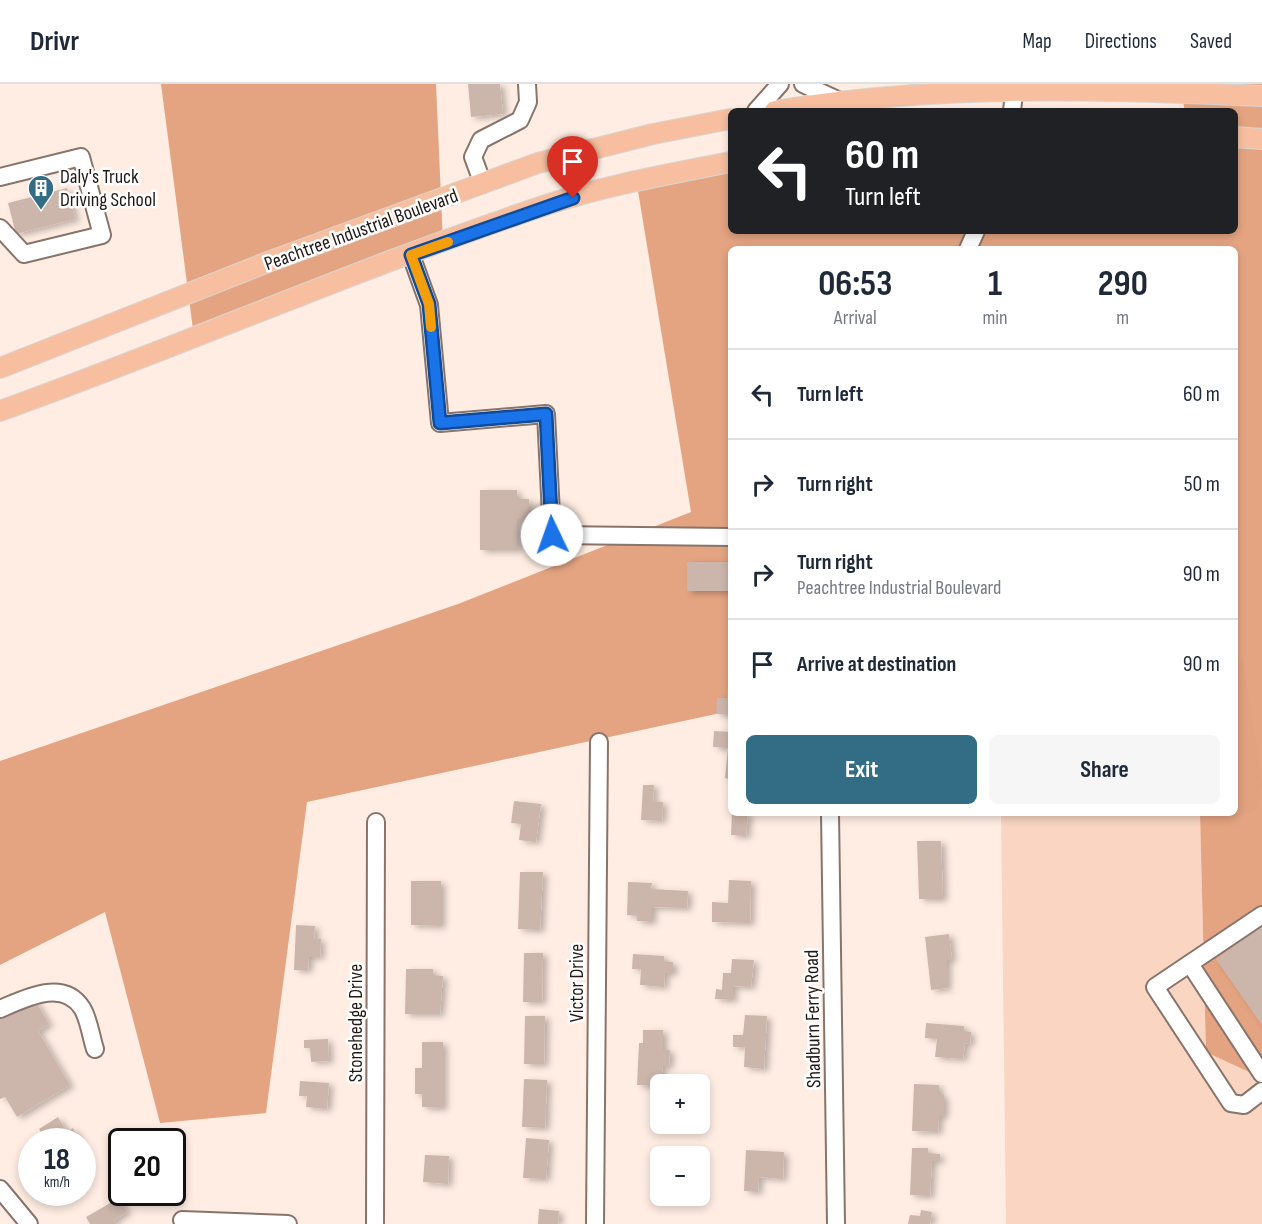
<!DOCTYPE html>
<meta charset="utf-8">
<style>
:root{--surface:#fff;--page:#f6f6f7;--text:#1f2937;--muted:#747a83;--line:#e0e1e3;--accent:#326c85}
body{margin:0;font-family:"Sofia Sans Condensed",sans-serif;background:var(--page);color:var(--text);height:100vh;display:flex;flex-direction:column;font-size:22px;white-space:nowrap}
*{box-sizing:border-box;margin:0}
p{font-size:20px;color:var(--muted)}
.icon{flex:none;width:33px;height:33px;fill:none;stroke:currentColor;stroke-width:2;stroke-linecap:round;stroke-linejoin:round}
.map{position:relative;flex:1;overflow:hidden}
.side{position:absolute;left:728px;top:162px;width:510px;height:570px;display:flex;flex-direction:column;background:var(--surface);border-radius:9px;box-shadow:0 3px 9px #0003}
.side>*{flex:none}
.hud{position:absolute;left:728px;top:24px;width:510px;height:126px;border-radius:9px;box-shadow:0 3px 9px #0003;background:#202124;color:#fff;overflow:hidden}
.fabs{position:absolute;left:650px;top:990px;display:grid;gap:12px}
.fabs a{display:grid;place-items:center;width:60px;height:60px;border-radius:9px;background:var(--surface);box-shadow:0 3px 9px #0003;font-size:30px}
.speed{position:absolute;left:18px;top:1044px;display:flex;gap:12px;font-size:30px;font-weight:700;text-align:center}
.speed>*{display:grid;place-content:center;width:78px;height:78px;border-radius:50%;background:var(--surface);box-shadow:0 3px 9px #0003;line-height:1}
.speed small{font-size:15px;font-weight:400}
.speed .limit{border:3px solid #111;border-radius:9px;background:#fff;color:#111}
.pin{position:absolute;display:grid;place-items:center;width:51px;height:51px;color:#fff;margin:-62px -26px;border-radius:50% 50% 50% 0;rotate:-45deg;box-shadow:0 0 6px #0007}
.pin .icon{rotate:45deg}
.me{position:absolute;width:66px;margin:-33px;rotate:357deg;stroke-linejoin:round;filter:drop-shadow(0 0 4px #0008)}
.turn{display:flex;align-items:center;gap:21px;height:126px;padding:0 18px;font-size:27px}
.turn .icon{width:78px;height:78px;stroke-width:2.5}
.turn b{display:block;font-size:42px;line-height:51px}
.eta{display:flex;justify-content:space-evenly;align-items:center;height:102px;text-align:center}
.eta b{font-size:36px;font-weight:700;line-height:42px}
.primary-button{display:flex;gap:12px;margin-top:auto;padding:12px 18px}
.primary-button a{flex:1;height:69px;border-radius:9px;background:var(--accent);color:#fff;font-size:24px;font-weight:700;line-height:69px;text-align:center}
.primary-button a+a{background:var(--page);color:var(--text)}
ul{padding:0;list-style:none}
li{display:flex;align-items:center;gap:18px;height:90px;padding:0 18px;border-top:2px solid var(--line)}
li div{flex:1}
li b{display:block;font-size:22px}
li em{font-style:normal}
header{display:flex;align-items:center;gap:36px;box-sizing:border-box;height:84px;padding:0 30px;background:var(--surface);border-bottom:2px solid var(--line)}
header strong{font-size:28px}
nav{display:flex;gap:33px;margin-inline-start:auto;font-size:21px}
.map>svg:first-child{display:block}
.green{fill:#f9d5c2}
.forest{fill:#e4a481}
.water{fill:#e2a17f}
.building{fill:#ccb6ab;filter:url(#shadow)}
.lines{fill:none;stroke-linecap:round;stroke-linejoin:round}
.minor-casing{stroke:#88746a;stroke-width:20}
.major-casing{stroke:#d7d6d5;stroke-width:22}
.minor{stroke:#fff;stroke-width:16}
.major{stroke:#f7bfa0;stroke-width:20}
.route-casing{stroke:#114b97;stroke-width:15}
.route{stroke:#1a73e8;stroke-width:10}
.slow{stroke:#f59e0b;stroke-width:10}
.labels{text-anchor:middle;stroke-width:5;stroke-linejoin:round;paint-order:stroke}
.poi-label{font-size:20px;fill:#211915;stroke:#fefefe;text-anchor:start}
.street-label{font-size:20px;fill:#211915;stroke:#fefefe}
</style>
<header>
<strong>Drivr</strong>
<nav><a>Map</a><a>Directions</a><a>Saved</a></nav>
</header>
<div class="map">
<svg width="1262" height="1140" viewBox="0 0 1262 1140">
<defs>
<filter id="shadow"><feDropShadow dx="4.5" dy="2.5" stdDeviation="3" flood-color="#0004"/></filter>
</defs>
<rect width="100%" height="100%" fill="#ffede3"/>
<polygon class="green" points="1001,729 1200,729 1206,967 1262,994 1262,1140 1006,1140"/>
<g class="forest">
<polygon points="161,0 436,0 443,158 194,253"/>
<polygon points="1179,0 1262,0 1262,994 1206,968 1200,729 1234,729 1234,165 730,165 730,627 307,718 266,1029 160,1039 105,828 0,881 0,677 458,520 691,428 638,107 730,84 730,147 1234,147 1234,27 1185,27"/>
</g>
<polygon class="water" points="1234,572 1243,575 1262,700 1256,726 1239,733 1234,719"/>
<g class="building">
<polygon points="468,0 500,0 503,30 471,33"/>
<polygon points="67,104 75,135 16,150 8,119"/>
<polygon points="480,406 517,406 517,415 529,415 529,435 517,435 517,466 480,466"/>
<rect x="687" y="478" width="43" height="29"/>
<polygon points="729,588 730,631 716,630 717,614 727,614"/>
<polygon points="714,647 730,648 730,695 725,694 728,664 713,663"/>
<polygon points="643,701 654,701 653,717 663,718 662,737 641,736"/>
<polygon points="514,717 541,720 536,758 519,756 521,740 511,739"/>
<polygon points="732,729 748,729 746,752 731,751"/>
<polygon points="917,757 941,757 943,815 919,815"/>
<polygon points="520,788 543,788 540,846 518,845"/>
<polygon points="729,796 751,797 750,839 712,838 712,818 728,819"/>
<polygon points="411,797 441,797 441,842 411,841"/>
<polygon points="628,798 652,799 651,805 688,807 687,824 652,823 652,838 637,837 637,832 627,831"/>
<polygon points="296,841 315,842 314,855 321,855 320,873 309,873 308,886 294,886"/>
<polygon points="1262,842 1262,941 1216,875"/>
<polygon points="949,850 952,876 947,876 947,904 931,906 925,853"/>
<polygon points="524,869 543,869 542,918 523,918"/>
<polygon points="633,870 664,872 664,877 673,878 673,889 665,889 664,903 640,901 641,885 632,885"/>
<polygon points="732,875 754,876 751,903 733,902 733,916 715,915 716,905 722,906 723,889 731,889"/>
<polygon points="406,885 433,885 433,891 443,892 440,930 405,930"/>
<polygon points="35,916 49,940 38,947 70,1001 17,1033 5,1013 0,1015 0,931 5,929 7,932"/>
<polygon points="745,931 767,932 764,985 744,983 745,963 733,963 733,951 743,951"/>
<polygon points="525,932 545,932 544,980 524,980"/>
<polygon points="926,939 964,942 964,947 971,948 970,960 965,959 963,975 935,973 937,955 925,954"/>
<polygon points="643,946 663,946 663,966 670,966 669,982 663,982 660,1002 637,1001 639,959 643,959"/>
<polygon points="328,955 329,977 311,978 310,964 304,964 304,956"/>
<polygon points="422,958 443,958 443,1024 422,1023 422,1010 415,1010 415,984 422,984"/>
<polygon points="524,995 547,996 545,1044 522,1043"/>
<polygon points="300,997 329,999 327,1025 306,1023 307,1012 299,1012"/>
<polygon points="914,1000 939,1001 939,1011 944,1011 944,1032 939,1032 938,1048 912,1047"/>
<polygon points="58,1033 67,1048 73,1044 80,1058 47,1058 39,1045"/>
<polygon points="526,1054 549,1056 546,1095 523,1094"/>
<polygon points="912,1064 928,1064 928,1069 940,1070 940,1077 932,1077 930,1112 910,1111"/>
<polygon points="746,1066 784,1068 783,1095 759,1093 758,1108 744,1107"/>
<polygon points="425,1071 449,1072 448,1100 423,1098"/>
<polygon points="119,1114 127,1128 114,1136 116,1140 90,1140 86,1133"/>
<polygon points="539,1125 559,1127 558,1140 538,1140"/>
<polygon points="921,1126 932,1128 930,1140 908,1140 910,1131 920,1132"/>
</g>
<g class="lines">
<g class="minor-casing">
<g id="minor">
<polyline points="803,0 842,18"/>
<polyline points="756,27 780,0"/>
<polyline points="1012,27 1015,0"/>
<polyline points="0,93 81,73 102,151 24,170 0,144"/>
<polyline points="483,100 473,73 481,56 520,36 528,18 527,0"/>
<polyline points="968,165 976,147"/>
<polyline points="411,171 429,221 440,339 546,330 552,451 730,453"/>
<polyline points="830,729 836,1140"/>
<polyline points="1262,831 1155,903 1231,1019 1244,1021 1262,1007"/>
<polyline points="1190,880 1262,990"/>
<path d="M0 925C24 915 63 894 82 924 89 935 91 953 95 965"/>
<polyline points="0,1105 29,1140"/>
<polyline points="182,1136 288,1140"/>
<polyline points="375,1140 376,738"/>
<polyline points="595,1140 599,658"/>
</g>
</g>
<g class="major-casing">
<g id="major">
<path d="M775 27C934 0 1101 5 1262 12"/>
<polyline points="1234,53 1262,55"/>
<polyline points="0,284 268,178 538,79 653,50 730,35"/>
<path d="M0 327C184 261 363 182 549 120 607 101 670 90 730 78"/>
</g>
</g>
<use href="#minor" class="minor"/>
<use href="#major" class="major"/>
</g>
<g class="lines">
<g class="route-casing">
<polyline id="route" points="552,451 546,330 440,339 429,220 411,171 573,114"/>
</g>
<use href="#route" class="route"/>
<polyline class="slow" points="431,243 429,220 411,171 448,158"/>
</g>
<defs>
<g id="building-pin" transform="scale(1.35)"><path d="M0 17L-7.5 6A9.5 9.5 0 1 1 7.5 6Z" fill="#326c85" stroke="#fefefe"/><path d="M-4-6H4V6H1V3H-1V6H-4ZM-2.5-4.3h1.7v1.8h-1.7ZM.8-4.3h1.7v1.8H.8ZM-2.5-1h1.7V.8h-1.7ZM.8-1h1.7V.8H.8Z" fill="#fff"/></g>
</defs>
<g fill-rule="evenodd">
<use href="#building-pin" x="41" y="104"/>
</g>
<g class="labels">
<g class="poi-label">
<text x="60" y="99">Daly's Truck<tspan x="60" dy="23">Driving School</tspan></text>
</g>
<g class="street-label">
<text transform="translate(361 145) rotate(-20)" y="7">Peachtree Industrial Boulevard</text>
<text transform="translate(576 899) rotate(-90)" y="7">Victor Drive</text>
<text transform="translate(812 935) rotate(-91)" y="7">Shadburn Ferry Road</text>
<text transform="translate(355 939) rotate(-90)" y="7">Stonehedge Drive</text>
</g>
</g>
</svg>
<div class="fabs">
<a>+</a>
<a>−</a>
</div>
<div class="speed"><div>18<small>km/h</small></div><div class="limit">20</div></div>
<div class="pin" style="left:573px;top:114px;background:#d93025"><svg class="icon" aria-label="arrive" viewBox="0 0 24 24"><path d="M6 21V4h12l-3 4 3 4H6"/></svg></div>
<svg class="me" style="left:552px;top:451px" viewBox="-20 -20 40 40"><circle r="19" fill="#fff"/><path d="M0-13L10 11 0 6-10 11z" fill="#1a73e8"/></svg>
<div class="hud">
<div class="turn"><svg class="icon" aria-label="left" viewBox="0 0 24 24"><path d="M17 20v-9H6M10 6l-5 5 5 5"/></svg><div><b>60 m</b>Turn left</div></div>
</div>
<section class="side">
<div class="eta">
<div><b>06:53</b><p>Arrival</p></div>
<div><b>1</b><p>min</p></div>
<div><b>290</b><p>m</p></div>
</div>
<ul>
<li><svg class="icon" aria-label="left" viewBox="0 0 24 24"><path d="M17 20v-9H6M10 6l-5 5 5 5"/></svg><div><b>Turn left</b></div><em>60 m</em></li>
<li><svg class="icon" aria-label="right" viewBox="0 0 24 24"><path d="M7 20v-9h11M14 6l5 5-5 5"/></svg><div><b>Turn right</b></div><em>50 m</em></li>
<li><svg class="icon" aria-label="right" viewBox="0 0 24 24"><path d="M7 20v-9h11M14 6l5 5-5 5"/></svg><div><b>Turn right</b><p>Peachtree Industrial Boulevard</p></div><em>90 m</em></li>
<li><svg class="icon" aria-label="arrive" viewBox="0 0 24 24"><path d="M6 21V4h12l-3 4 3 4H6"/></svg><div><b>Arrive at destination</b></div><em>90 m</em></li>
</ul>
<div class="primary-button"><a>Exit</a><a>Share</a></div>
</section>
</div>
